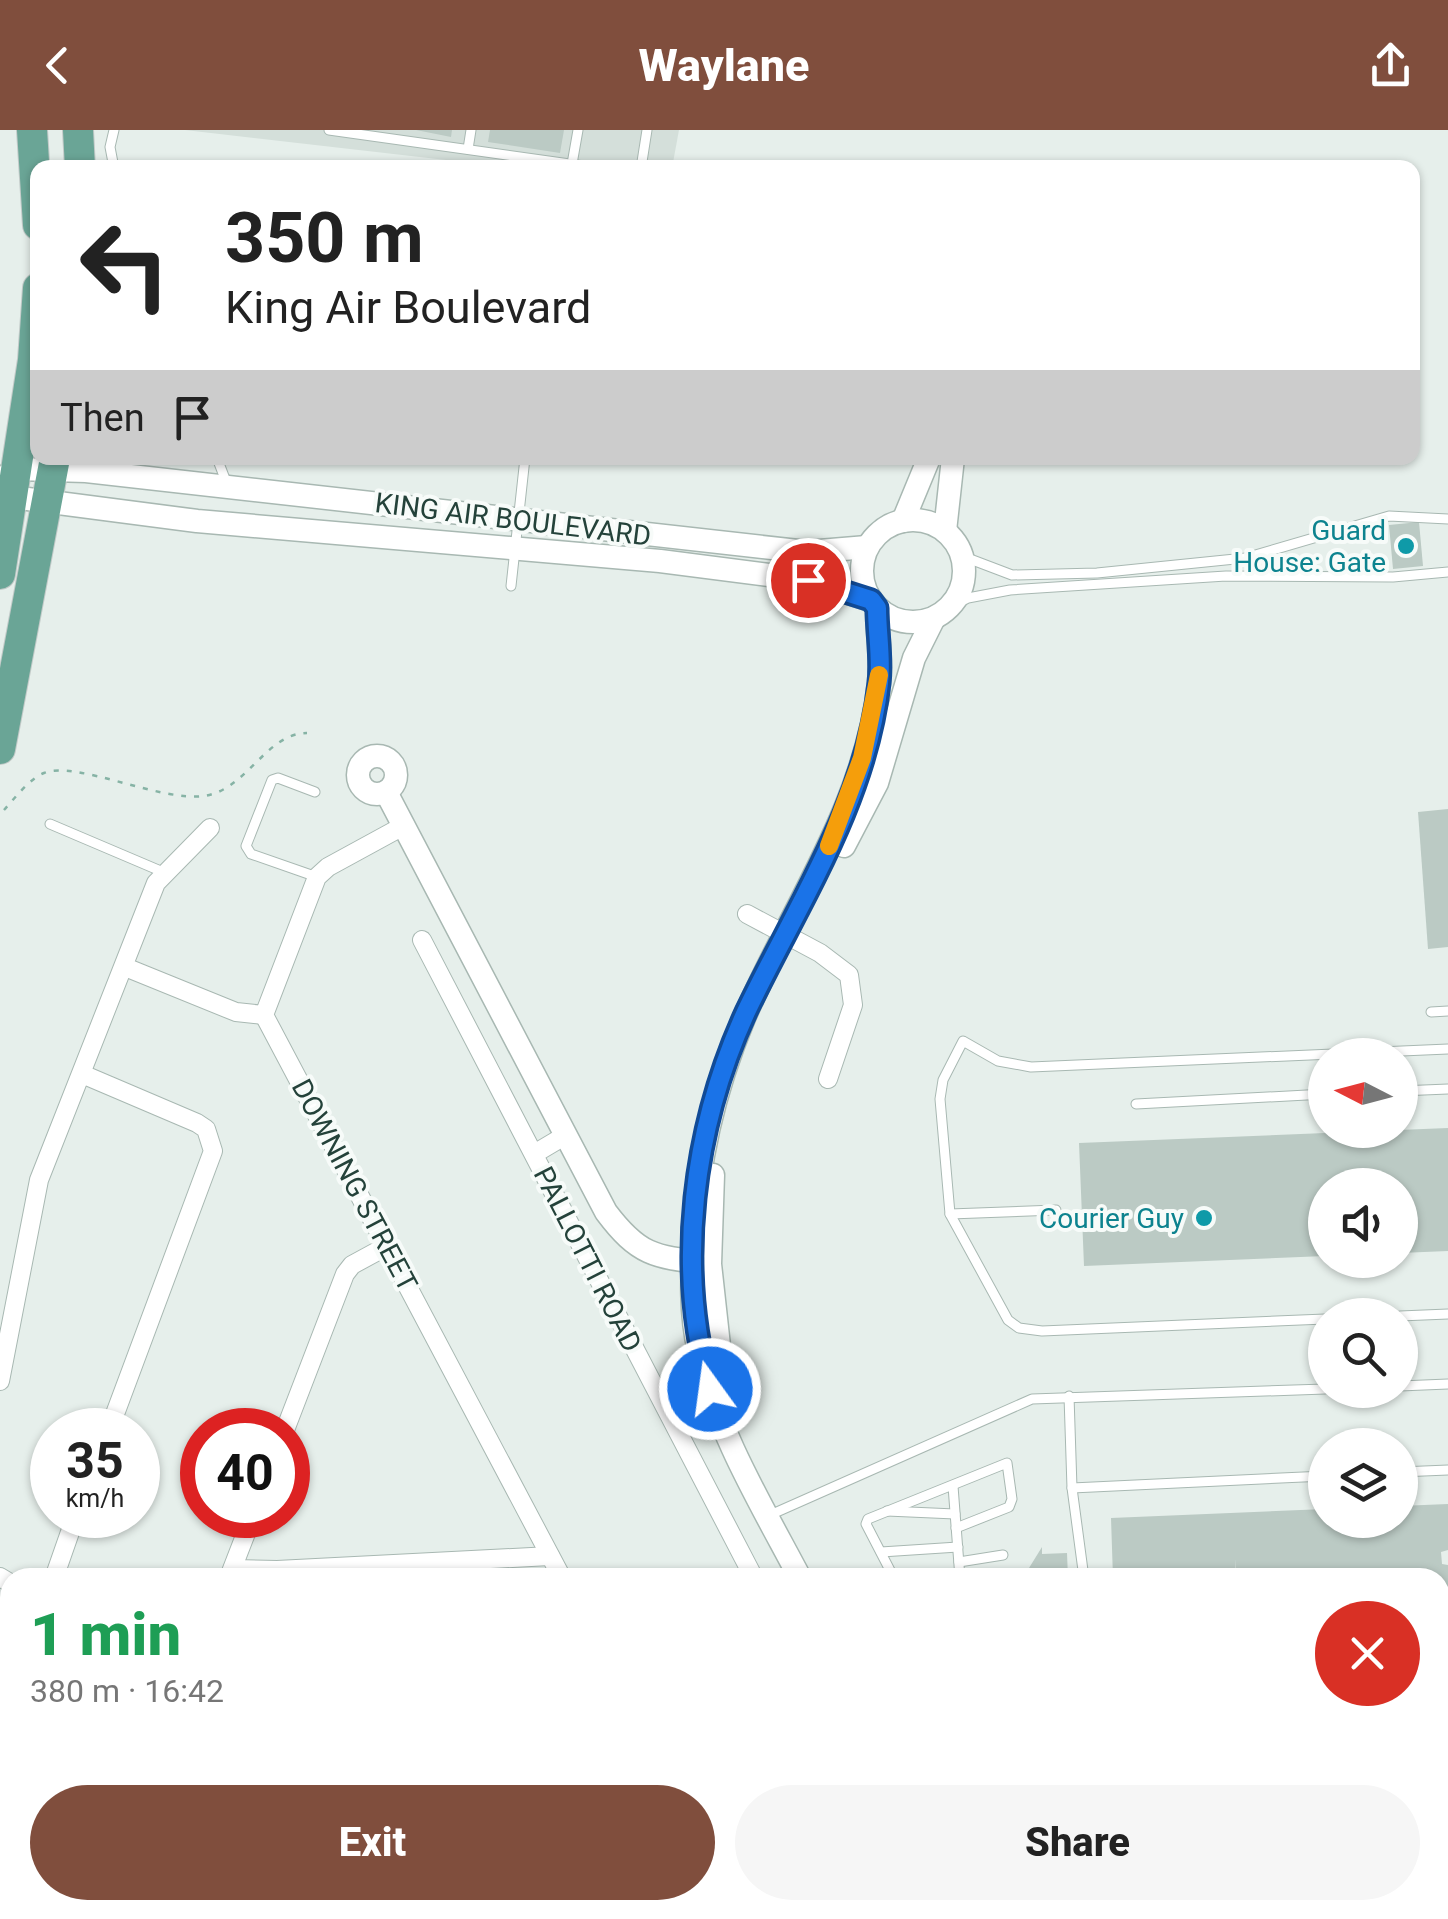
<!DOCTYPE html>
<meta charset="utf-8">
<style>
:root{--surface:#fff;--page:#f6f6f6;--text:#222;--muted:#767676;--accent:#804e3d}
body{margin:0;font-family:Roboto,sans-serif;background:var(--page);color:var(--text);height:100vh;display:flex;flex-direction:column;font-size:38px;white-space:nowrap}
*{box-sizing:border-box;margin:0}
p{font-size:32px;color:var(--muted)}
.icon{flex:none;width:55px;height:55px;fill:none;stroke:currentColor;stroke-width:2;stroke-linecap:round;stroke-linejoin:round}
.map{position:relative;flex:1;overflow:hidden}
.panel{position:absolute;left:0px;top:1438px;width:1450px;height:352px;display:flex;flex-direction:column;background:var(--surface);border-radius:30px 30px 0 0;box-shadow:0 2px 8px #0004}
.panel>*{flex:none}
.banner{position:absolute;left:30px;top:30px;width:1390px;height:305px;border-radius:20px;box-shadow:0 2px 8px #0004;background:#fff;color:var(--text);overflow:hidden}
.needle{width:65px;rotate:276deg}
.buttons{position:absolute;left:1308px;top:908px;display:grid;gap:20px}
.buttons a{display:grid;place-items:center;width:110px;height:110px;border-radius:50%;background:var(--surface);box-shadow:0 2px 8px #0004;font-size:50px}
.speed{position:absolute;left:30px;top:1278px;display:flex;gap:20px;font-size:50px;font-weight:700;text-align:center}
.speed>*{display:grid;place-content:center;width:130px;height:130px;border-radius:50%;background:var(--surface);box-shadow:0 2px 8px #0004;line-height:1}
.speed small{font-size:25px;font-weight:400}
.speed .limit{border:15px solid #d22;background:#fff;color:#111}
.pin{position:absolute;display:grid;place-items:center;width:85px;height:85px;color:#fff;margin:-42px;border:5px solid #fff;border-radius:50%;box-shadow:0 2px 10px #0007}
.me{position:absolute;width:110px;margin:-55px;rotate:346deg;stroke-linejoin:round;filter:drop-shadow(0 0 8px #0008)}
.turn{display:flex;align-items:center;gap:35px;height:210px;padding:0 30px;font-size:45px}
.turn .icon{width:130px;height:130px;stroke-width:2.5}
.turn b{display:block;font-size:70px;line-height:85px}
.then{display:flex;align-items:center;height:95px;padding:0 30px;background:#0003;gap:20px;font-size:38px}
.round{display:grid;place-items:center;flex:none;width:105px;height:105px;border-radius:52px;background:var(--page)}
.overview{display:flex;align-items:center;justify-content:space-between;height:170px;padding:0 30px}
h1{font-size:60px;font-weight:800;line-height:75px;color:#1e9e55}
.primary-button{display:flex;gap:20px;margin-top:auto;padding:20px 30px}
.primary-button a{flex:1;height:115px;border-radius:60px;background:var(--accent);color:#fff;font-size:40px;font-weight:800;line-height:115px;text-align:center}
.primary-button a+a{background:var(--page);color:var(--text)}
header{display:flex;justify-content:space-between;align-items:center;height:130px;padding:0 30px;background:var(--accent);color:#fff;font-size:45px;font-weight:800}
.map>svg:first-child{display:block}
.built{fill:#d4dfda}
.building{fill:#bbcac4}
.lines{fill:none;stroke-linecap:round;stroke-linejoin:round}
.service-casing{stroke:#a8b8b2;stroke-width:11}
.minor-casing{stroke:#a8b8b2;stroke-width:20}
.tertiary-casing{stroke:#a8b8b2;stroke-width:25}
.primary-casing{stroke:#c2cac8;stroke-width:32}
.path{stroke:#86b3a5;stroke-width:2.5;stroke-dasharray:5 8;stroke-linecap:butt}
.service{stroke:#fff;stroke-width:9}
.minor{stroke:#fff;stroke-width:18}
.tertiary{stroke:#fff;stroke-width:22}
.primary{stroke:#6aa596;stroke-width:30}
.route-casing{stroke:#114b97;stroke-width:25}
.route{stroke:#1a73e8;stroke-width:18}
.slow{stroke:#f59e0b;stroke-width:18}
.culture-dot{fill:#0f9aa8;stroke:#f7fbf9;stroke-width:4}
.labels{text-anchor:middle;stroke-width:8;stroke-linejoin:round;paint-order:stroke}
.street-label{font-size:28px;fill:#24423a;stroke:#f7fbf9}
.culture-label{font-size:28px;fill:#0d838f;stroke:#f7fbf9;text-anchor:end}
</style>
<header><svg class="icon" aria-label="back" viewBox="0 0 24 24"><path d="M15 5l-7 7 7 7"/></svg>Waylane<svg class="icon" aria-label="share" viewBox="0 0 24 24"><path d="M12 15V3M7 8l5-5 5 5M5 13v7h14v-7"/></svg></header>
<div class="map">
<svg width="1448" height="1789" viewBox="0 0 1448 1789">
<rect width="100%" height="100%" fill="#e6efeb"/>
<g class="built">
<polygon points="185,0 679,0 672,38 507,37"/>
<polygon points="1448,1583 1448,1789 1044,1789 1039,1780 1440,1780 1440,1584"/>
</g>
<g class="building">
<polygon points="416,0 452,0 451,7"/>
<polygon points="490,0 564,0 560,23 488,12"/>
<polygon points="1419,392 1423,436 1393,439 1389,395"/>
<polygon points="1448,679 1448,817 1428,819 1418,682"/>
<polygon points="1448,998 1448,1121 1400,1123 1400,1055 1325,1055 1325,1126 1084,1136 1079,1013"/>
<polygon points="1448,1374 1448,1420 1441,1422 1442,1434 1448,1435 1448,1486 1440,1486 1440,1448 1236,1448 1236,1429 1235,1448 1113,1448 1111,1388 1325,1379 1325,1390 1400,1390 1400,1376"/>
<polygon points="1042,1417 1042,1424 1067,1423 1068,1448 1029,1448 1029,1438"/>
<polygon points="1444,1707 1448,1789 1419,1789 1418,1780 1440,1780 1440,1708"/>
<rect x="1188" y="1780" width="44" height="9"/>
<polygon points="1266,1780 1309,1780 1310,1789 1266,1789"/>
<polygon points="1359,1780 1387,1780 1388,1789 1359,1789"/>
</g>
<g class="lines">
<g class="service-casing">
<g id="service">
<polyline points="329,0 598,38"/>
<polyline points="468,19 471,0"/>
<polyline points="572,34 578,0"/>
<polyline points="114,38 110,17 114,0"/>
<polyline points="641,38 647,0"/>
<polyline points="217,328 227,354"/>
<polyline points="962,426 1012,445 1097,443 1245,428 1389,386 1448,389"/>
<polyline points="511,456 525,328"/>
<polyline points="950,477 968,468 1010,460 1226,446 1393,447 1448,442"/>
<polyline points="315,662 278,648 272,650 246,716 251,724 317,747"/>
<polyline points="50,694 163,742"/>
<polyline points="1431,882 1448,881"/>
<polyline points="1400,961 1448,959"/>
<polyline points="1136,974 1325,964"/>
<polyline points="950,1084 1056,1080"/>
<polyline points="1400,1186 1448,1184"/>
<polyline points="1325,1189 1042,1201 1019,1198 1008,1190 950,1084 940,969 943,950 963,911 998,931 1031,937 1448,919"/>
<polyline points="1400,1256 1448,1254"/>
<polyline points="1069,1266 1072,1358 1084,1448"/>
<polyline points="1400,1342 1448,1340"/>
<polyline points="953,1356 960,1448"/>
<polyline points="1072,1358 1325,1346"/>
<polyline points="887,1381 955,1384"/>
<polyline points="770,1385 1032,1269 1325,1259"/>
<polyline points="881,1422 958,1417"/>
<polyline points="959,1432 1003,1425"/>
<polyline points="894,1448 866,1394 868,1389 1007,1333 1012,1369 1009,1377 956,1398"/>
<polyline points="1440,1509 1448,1509"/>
<polyline points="1440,1593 1448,1600"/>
<polyline points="1084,1780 1085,1789"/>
</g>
</g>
<g class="minor-casing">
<g id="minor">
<polyline points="405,695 328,737 317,747 264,885 562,1448"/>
<polyline points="747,784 820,823 849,845 853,875 828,949"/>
<polyline points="422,810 754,1448"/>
<polyline points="125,837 236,882 264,885"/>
<polyline points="82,944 197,993 206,999 213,1021 109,1300"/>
<polyline points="534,1024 566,1005"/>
<polyline points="0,1251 39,1050 156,753 210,698"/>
<polyline points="285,1300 345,1144 352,1135 387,1116"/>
<polyline points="233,1439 277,1440 550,1426"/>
<polyline points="0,1447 10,1453"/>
<polyline points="229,1447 253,1385"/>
<polyline points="54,1448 76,1385"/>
<polyline points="1440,1560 1448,1559"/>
<polyline points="0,1623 10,1623"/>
<polyline points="534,1780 554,1789"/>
<polyline points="736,1780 741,1789"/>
<polyline points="930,1780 935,1789"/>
<polyline points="261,1789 469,1780"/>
</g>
</g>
<g class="tertiary-casing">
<g id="tertiary">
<polyline points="3,348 16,339 86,341 807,422 867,417"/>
<polyline points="3,360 12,367 197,391 660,431 808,450 871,470"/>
<circle cx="913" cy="441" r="51"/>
<polyline points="903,391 929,328"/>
<polyline points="945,401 953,328"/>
<circle cx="377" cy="645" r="19"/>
<path d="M386 662 606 1082C639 1126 655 1127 707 1133"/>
<polyline points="844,716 877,653 914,528 934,488"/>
<polyline points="713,1045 710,1134 723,1252"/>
<path d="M800 1448C761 1374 717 1302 699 1221 690 1183 692 1147 694 1108 697 1031 714 960 744 888 791 778 865 677 879 553 882 529 877 502 877 478"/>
<polyline points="976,1780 980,1789"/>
</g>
</g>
<g class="primary-casing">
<g id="primary">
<polyline points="32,0 38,95"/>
<polyline points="78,0 80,38"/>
<polyline points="0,444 33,230 38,158"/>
<polyline points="0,619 55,328"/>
</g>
</g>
<path class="path" d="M4 680C15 668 29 649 44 643 76 630 160 672 204 666 247 660 266 603 307 603"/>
<use href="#service" class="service"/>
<use href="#minor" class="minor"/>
<use href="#tertiary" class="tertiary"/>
<use href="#primary" class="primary"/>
</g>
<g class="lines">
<g class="route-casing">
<path id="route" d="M710 1259C675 1136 693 998 746 882 796 777 866 673 879 553 882 529 877 503 877 478L871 470 808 450"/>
</g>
<use href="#route" class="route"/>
<polyline class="slow" points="829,716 862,628 879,545"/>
</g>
<g class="culture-dot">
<circle cx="1406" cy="416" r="10"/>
<circle cx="1204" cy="1088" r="10"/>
</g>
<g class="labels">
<g class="street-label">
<text transform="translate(513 389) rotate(7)" y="10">KING AIR BOULEVARD</text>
<text transform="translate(355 1055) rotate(62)" y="10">DOWNING STREET</text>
<text transform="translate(588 1129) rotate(63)" y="10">PALLOTTI ROAD</text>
</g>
<g class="culture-label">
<text x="1386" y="410">Guard<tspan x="1386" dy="32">House: Gate</tspan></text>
<text x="1184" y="1098">Courier Guy</text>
</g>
</g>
</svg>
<div class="buttons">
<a><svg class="needle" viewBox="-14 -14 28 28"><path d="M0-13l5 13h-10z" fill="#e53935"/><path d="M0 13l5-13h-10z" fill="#767676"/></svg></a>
<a><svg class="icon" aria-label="sound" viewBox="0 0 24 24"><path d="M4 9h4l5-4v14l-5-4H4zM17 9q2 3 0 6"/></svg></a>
<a><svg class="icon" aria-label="search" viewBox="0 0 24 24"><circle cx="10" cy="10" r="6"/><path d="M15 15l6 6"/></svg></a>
<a><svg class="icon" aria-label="layers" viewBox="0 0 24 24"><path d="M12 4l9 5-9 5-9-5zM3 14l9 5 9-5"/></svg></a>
</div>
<div class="speed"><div>35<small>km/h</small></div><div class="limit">40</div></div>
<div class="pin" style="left:808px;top:450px;background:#d93025"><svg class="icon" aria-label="arrive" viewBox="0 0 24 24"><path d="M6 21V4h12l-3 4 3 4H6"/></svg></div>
<svg class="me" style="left:710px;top:1259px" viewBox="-20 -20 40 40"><circle r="17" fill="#1a73e8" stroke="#fff" stroke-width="3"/><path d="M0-11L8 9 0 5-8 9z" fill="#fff"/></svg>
<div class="banner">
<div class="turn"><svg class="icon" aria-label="left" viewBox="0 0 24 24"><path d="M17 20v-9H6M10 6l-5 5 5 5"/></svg><div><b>350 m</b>King Air Boulevard</div></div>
<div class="then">Then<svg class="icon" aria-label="arrive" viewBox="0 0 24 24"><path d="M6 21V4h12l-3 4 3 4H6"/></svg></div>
</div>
<section class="panel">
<div class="overview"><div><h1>1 min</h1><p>380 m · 16:42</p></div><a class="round" style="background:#d93025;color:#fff"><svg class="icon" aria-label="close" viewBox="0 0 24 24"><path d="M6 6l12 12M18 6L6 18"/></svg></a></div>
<div class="primary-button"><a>Exit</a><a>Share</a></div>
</section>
</div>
